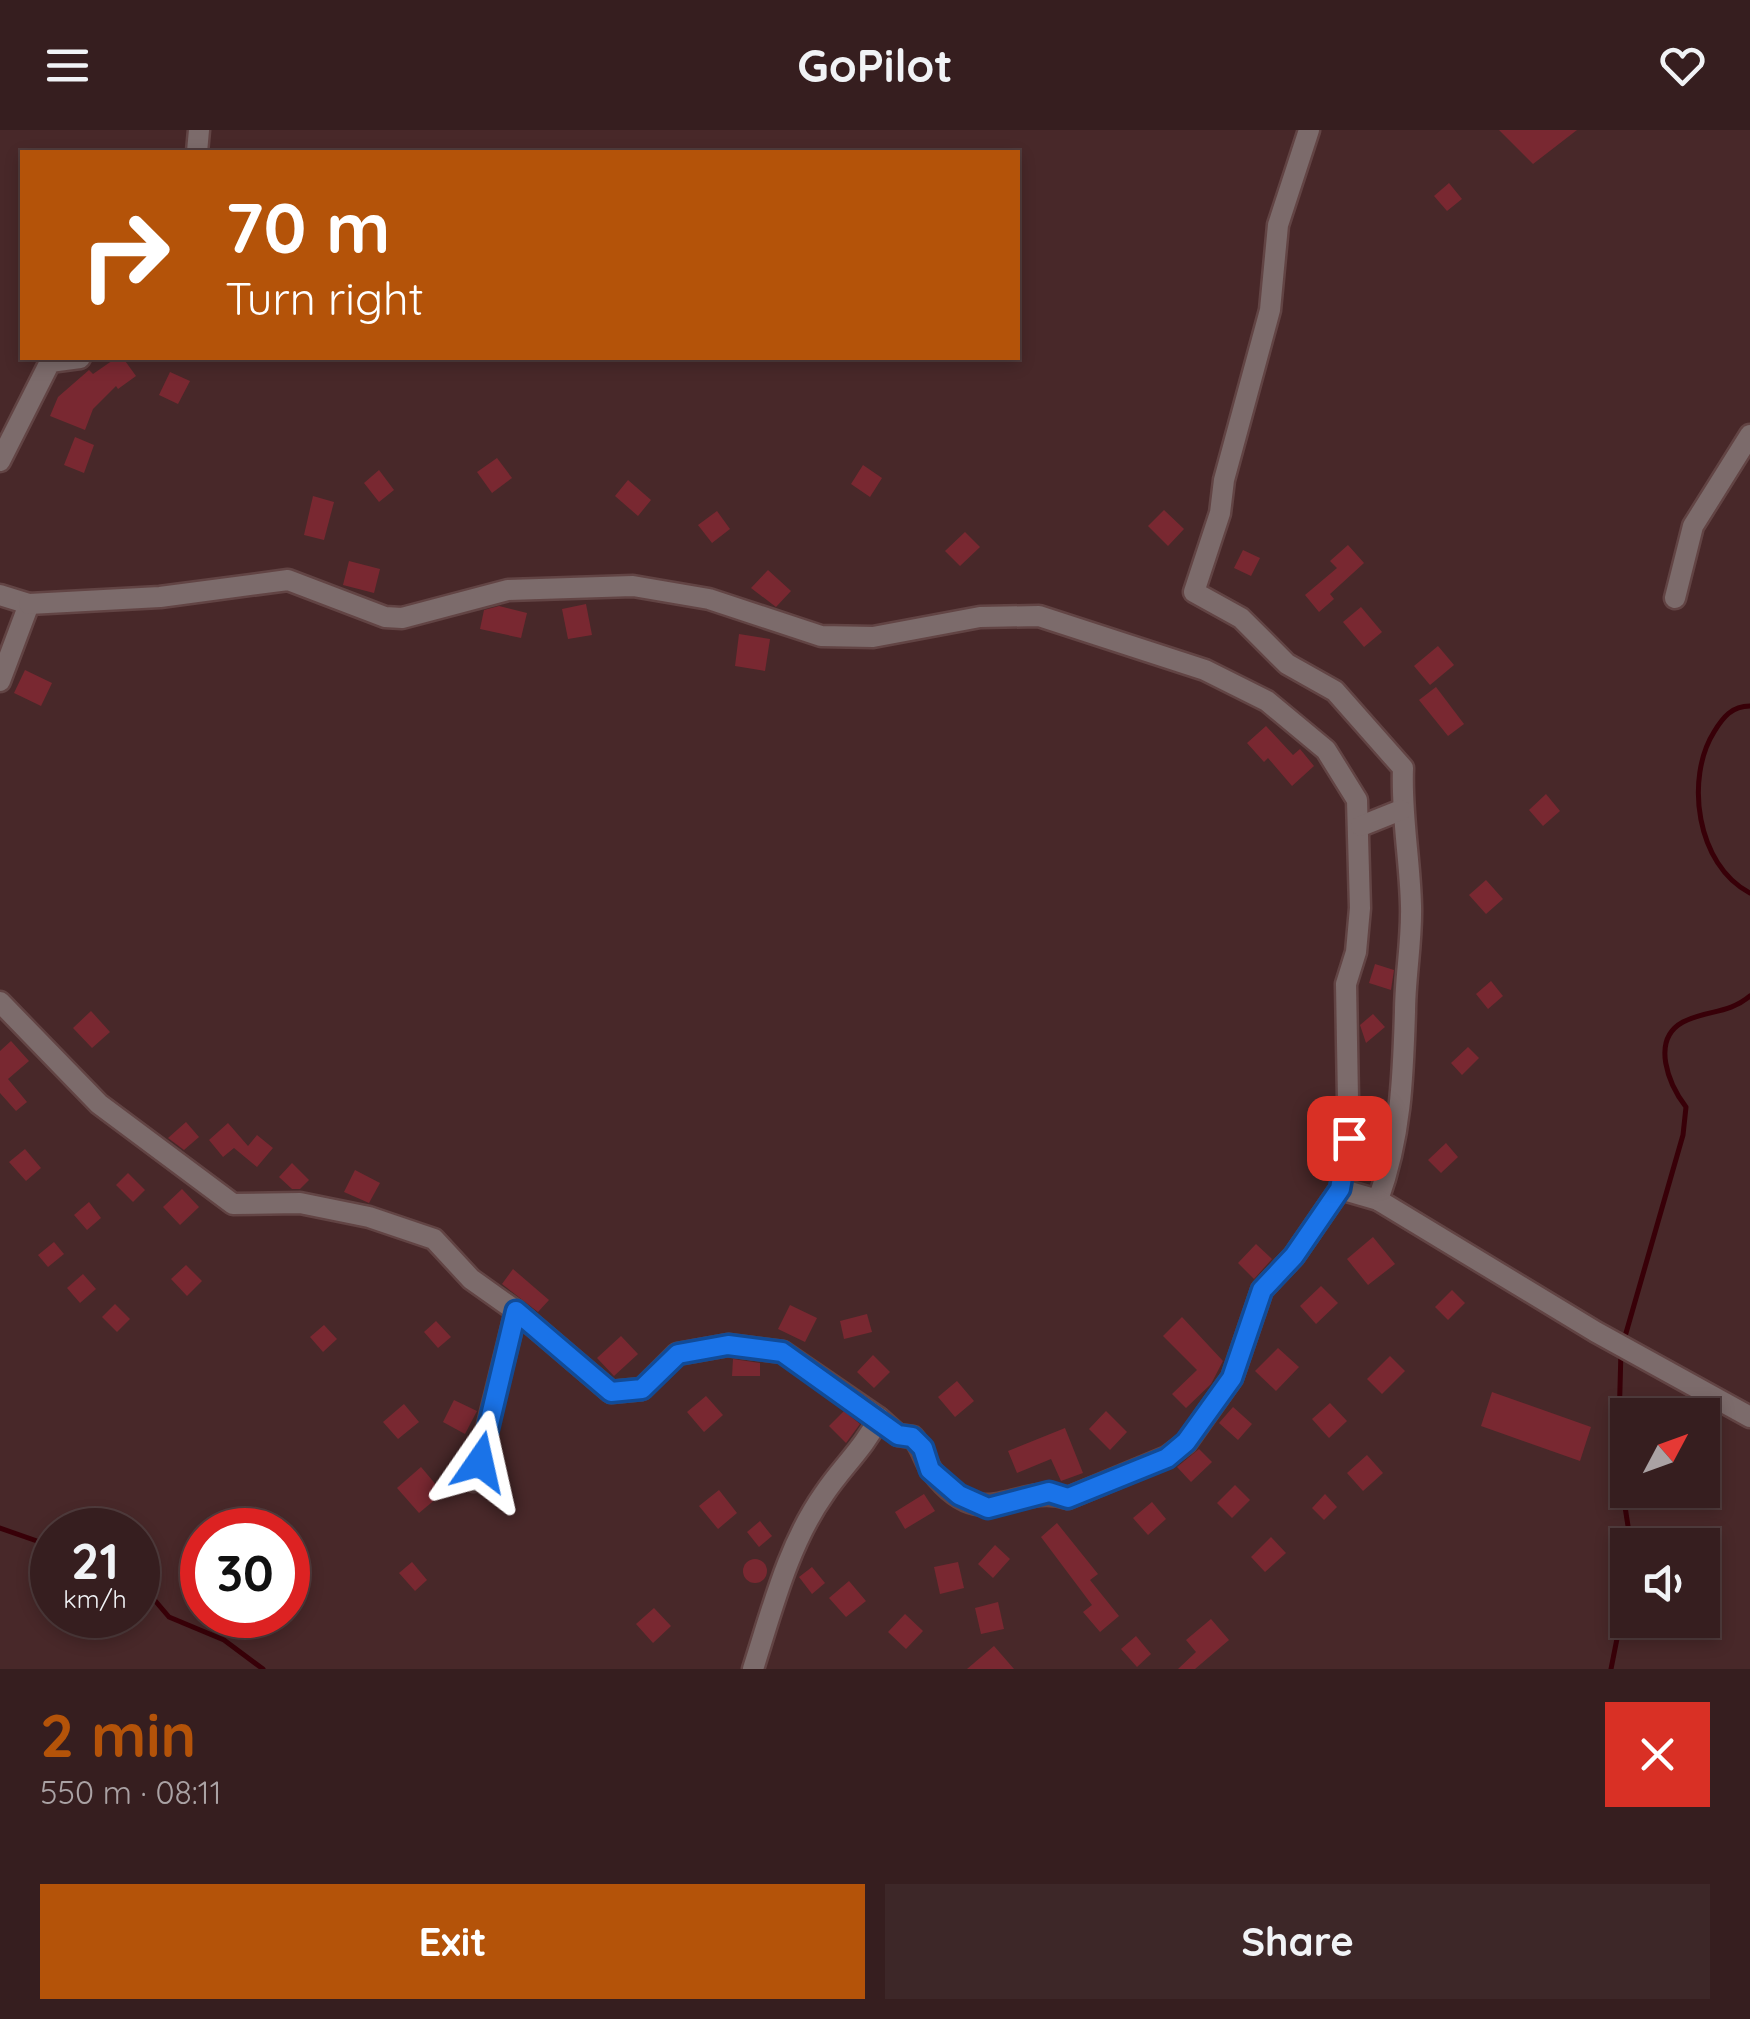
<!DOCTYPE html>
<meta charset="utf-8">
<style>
:root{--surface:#361e1f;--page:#3d2728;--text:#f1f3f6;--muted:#aaa2a4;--line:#503c3d;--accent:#b45309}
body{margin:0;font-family:Quicksand,sans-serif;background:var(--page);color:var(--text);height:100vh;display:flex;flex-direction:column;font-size:38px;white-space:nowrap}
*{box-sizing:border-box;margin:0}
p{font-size:32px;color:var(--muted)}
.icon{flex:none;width:55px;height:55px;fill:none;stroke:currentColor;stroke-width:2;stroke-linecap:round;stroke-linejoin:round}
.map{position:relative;height:1539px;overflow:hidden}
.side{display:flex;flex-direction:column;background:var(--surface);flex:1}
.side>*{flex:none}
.hud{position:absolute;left:20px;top:20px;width:1000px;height:210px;border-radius:0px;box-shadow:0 5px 15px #0003,0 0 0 2px var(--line);background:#b45309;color:#fff;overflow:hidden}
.needle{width:65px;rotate:49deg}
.fabs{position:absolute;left:1610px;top:1268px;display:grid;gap:20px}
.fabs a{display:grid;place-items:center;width:110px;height:110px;border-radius:0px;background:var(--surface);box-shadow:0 5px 15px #0003,0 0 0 2px var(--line);font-size:50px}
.speed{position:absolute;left:30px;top:1378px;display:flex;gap:20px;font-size:50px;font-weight:700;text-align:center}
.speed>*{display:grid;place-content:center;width:130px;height:130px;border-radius:50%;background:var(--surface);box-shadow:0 5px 15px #0003,0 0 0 2px var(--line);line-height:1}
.speed small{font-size:25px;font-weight:400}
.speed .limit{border:15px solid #d22;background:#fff;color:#111}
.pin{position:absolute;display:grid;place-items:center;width:85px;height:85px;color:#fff;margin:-42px;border-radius:20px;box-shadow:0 5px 15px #0006}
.me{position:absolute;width:110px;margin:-55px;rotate:11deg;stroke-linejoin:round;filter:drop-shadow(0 0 8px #0008)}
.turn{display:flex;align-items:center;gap:35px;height:210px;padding:0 40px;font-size:45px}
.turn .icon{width:130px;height:130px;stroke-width:2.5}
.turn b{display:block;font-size:70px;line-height:85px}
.round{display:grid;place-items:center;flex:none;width:105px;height:105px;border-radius:0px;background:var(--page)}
.overview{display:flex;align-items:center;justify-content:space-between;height:170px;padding:0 40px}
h1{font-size:60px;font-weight:700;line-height:75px;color:var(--accent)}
.action{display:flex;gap:20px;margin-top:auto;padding:20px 40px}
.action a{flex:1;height:115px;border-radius:0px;background:var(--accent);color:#fff;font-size:40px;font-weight:700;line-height:115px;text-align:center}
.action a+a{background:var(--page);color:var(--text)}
header{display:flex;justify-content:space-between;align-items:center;height:130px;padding:0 40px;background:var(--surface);font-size:45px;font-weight:700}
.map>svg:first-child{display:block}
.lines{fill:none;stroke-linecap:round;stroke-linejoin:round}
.stream{stroke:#380008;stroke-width:5}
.building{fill:#792831}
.minor-casing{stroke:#624444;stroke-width:25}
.minor{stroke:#7c6b6b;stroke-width:20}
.route-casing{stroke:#114b97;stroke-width:25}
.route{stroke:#1a73e8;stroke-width:18}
</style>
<header><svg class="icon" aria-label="menu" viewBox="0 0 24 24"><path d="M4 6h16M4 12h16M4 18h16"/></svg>GoPilot<svg class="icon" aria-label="heart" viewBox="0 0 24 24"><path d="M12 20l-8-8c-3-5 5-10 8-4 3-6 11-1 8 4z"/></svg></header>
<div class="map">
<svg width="1750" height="1539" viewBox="0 0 1750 1539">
<rect width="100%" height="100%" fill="#482829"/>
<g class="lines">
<g class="stream">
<path d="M1750 576C1732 576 1723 587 1714 602 1685 648 1696 735 1750 763"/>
<path d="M1624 1210 1683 1005 1686 977C1669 955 1650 910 1683 892 1706 880 1729 884 1750 866"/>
<polyline points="1621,1220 1618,1332 1631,1415"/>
<polyline points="0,1398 37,1411 52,1422"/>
<polyline points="138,1457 146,1460 169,1487 224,1510 263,1539"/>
<polyline points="1611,1539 1628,1453"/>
</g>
</g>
<g class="building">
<polygon points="1499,0 1577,0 1533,34"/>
<polygon points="1449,53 1462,69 1447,81 1434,66"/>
<polygon points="116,228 123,228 136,246 118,259 116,256 93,279 85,300 50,286 58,267 89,240 93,244"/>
<polygon points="170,242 190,251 178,274 159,265"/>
<polygon points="75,307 94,315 84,343 64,335"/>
<polygon points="497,328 512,348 492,363 477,342"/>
<polygon points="863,335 882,348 870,367 851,354"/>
<polygon points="379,340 394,360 379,372 364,353"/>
<polygon points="628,350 651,370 638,386 615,366"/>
<polygon points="313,366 334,372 324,410 304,405"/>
<polygon points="1164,380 1184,399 1168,416 1148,396"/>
<polygon points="717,381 730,399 712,413 698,395"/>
<polygon points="965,402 980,417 960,436 945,421"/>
<polygon points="1348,415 1364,433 1330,464 1334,469 1319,482 1305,465 1337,438 1330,431"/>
<polygon points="1243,420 1260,428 1251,446 1234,438"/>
<polygon points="349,431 380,439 374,463 343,455"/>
<polygon points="768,440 791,461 776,477 751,458"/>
<polygon points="586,474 592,505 568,509 562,479"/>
<polygon points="499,476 527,483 521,508 480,499 484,480"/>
<polygon points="1361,477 1382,502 1364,517 1343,492"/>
<polygon points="739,504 770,509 765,541 735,536"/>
<polygon points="1438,516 1454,535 1430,555 1414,536"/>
<polygon points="25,540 52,553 41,576 14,563"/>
<polygon points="1436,557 1464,594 1448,606 1419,570"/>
<polygon points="1266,596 1293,625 1300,619 1314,636 1292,656 1268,628 1264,632 1247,613"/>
<polygon points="1546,664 1560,681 1543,696 1529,680"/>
<polygon points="1486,750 1503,769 1486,784 1469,765"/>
<polygon points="1375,834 1394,840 1391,860 1369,853"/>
<polygon points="1491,851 1503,866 1488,879 1476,864"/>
<polygon points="91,881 110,902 92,918 73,898"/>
<polygon points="1373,884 1385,897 1366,913 1360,895"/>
<polygon points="11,911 29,931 8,949 27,972 16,981 0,963 0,921"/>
<polygon points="1468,917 1479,928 1462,945 1451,933"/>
<polygon points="186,992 199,1007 184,1020 168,1008"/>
<polygon points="228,993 248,1016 257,1005 273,1018 257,1037 234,1018 223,1027 209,1010"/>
<polygon points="1446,1013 1458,1027 1441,1043 1428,1030"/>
<polygon points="25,1019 41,1038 26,1051 9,1032"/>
<polygon points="292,1033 309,1050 300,1059 292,1059 279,1047"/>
<polygon points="355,1040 380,1053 369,1073 344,1062"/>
<polygon points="128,1043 145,1060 133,1072 116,1055"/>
<polygon points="182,1059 199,1077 180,1095 163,1077"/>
<polygon points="89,1072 101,1088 87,1100 74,1085"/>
<polygon points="1373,1107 1395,1134 1368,1155 1347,1129"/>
<polygon points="54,1112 64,1124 48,1137 38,1125"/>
<polygon points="1256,1114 1272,1129 1254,1149 1238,1133"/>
<polygon points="186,1135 202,1151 187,1166 171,1149"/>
<polygon points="513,1139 549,1170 538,1182 502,1154"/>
<polygon points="83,1144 96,1159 80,1173 67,1158"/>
<polygon points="1321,1156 1338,1173 1316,1194 1300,1176"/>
<polygon points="1452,1160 1465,1173 1448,1190 1435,1177"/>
<polygon points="115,1174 130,1189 117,1202 102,1187"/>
<polygon points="790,1175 817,1188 805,1212 778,1199"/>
<polygon points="867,1184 872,1202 844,1209 840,1191"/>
<polygon points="1182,1187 1223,1231 1211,1254 1186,1278 1172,1264 1197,1240 1163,1206"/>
<polygon points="436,1191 451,1207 438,1218 424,1202"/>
<polygon points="324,1195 337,1209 323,1222 310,1207"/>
<polygon points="621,1206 638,1224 614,1246 597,1228"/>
<polygon points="1278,1218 1299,1237 1276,1261 1255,1241"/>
<polygon points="873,1225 890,1242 874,1258 857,1242"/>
<polygon points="1390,1226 1405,1241 1382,1264 1367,1249"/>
<polygon points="733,1229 760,1233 760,1246 732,1246"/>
<polygon points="957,1251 974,1271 955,1287 938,1267"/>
<polygon points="1492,1262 1591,1297 1580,1331 1481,1296"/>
<polygon points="706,1266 723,1285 704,1302 687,1282"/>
<polygon points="454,1270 477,1281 465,1304 443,1292"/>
<polygon points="1330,1273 1347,1291 1329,1308 1312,1289"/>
<polygon points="404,1274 419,1292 398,1309 383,1292"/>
<polygon points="1233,1277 1252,1294 1238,1310 1219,1293"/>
<polygon points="844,1281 860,1294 846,1313 829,1296"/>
<polygon points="1106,1281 1127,1302 1110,1320 1089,1299"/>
<polygon points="1065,1298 1083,1343 1061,1351 1051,1329 1017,1343 1008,1321"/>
<polygon points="1199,1319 1212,1332 1191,1352 1177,1337"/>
<polygon points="1367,1325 1383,1343 1363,1361 1347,1343"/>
<polygon points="421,1337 443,1363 419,1383 397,1358"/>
<polygon points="1235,1355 1250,1370 1232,1388 1217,1373"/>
<polygon points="719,1360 737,1383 718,1399 699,1376"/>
<polygon points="924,1364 935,1381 905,1399 895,1382"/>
<polygon points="1325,1364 1337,1377 1324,1390 1312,1378"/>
<polygon points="1152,1372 1166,1389 1148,1405 1133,1388"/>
<polygon points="760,1391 772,1406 759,1417 747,1402"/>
<polygon points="1057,1393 1098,1444 1090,1450 1119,1486 1100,1502 1083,1482 1092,1475 1041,1407"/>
<polygon points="1271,1407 1286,1423 1265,1442 1251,1427"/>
<polygon points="995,1415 1010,1429 993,1448 978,1434"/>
<circle cx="755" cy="1441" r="12"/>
<polygon points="412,1432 427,1450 415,1461 399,1443"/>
<polygon points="958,1432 964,1458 940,1464 934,1437"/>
<polygon points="812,1437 825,1453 812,1464 799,1447"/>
<polygon points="849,1451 866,1471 846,1487 829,1468"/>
<polygon points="998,1472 1004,1499 981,1504 975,1478"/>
<polygon points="654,1478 671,1496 653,1513 636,1494"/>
<polygon points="905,1484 923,1501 906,1519 888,1502"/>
<polygon points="1211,1489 1229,1510 1195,1539 1178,1539 1196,1522 1186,1510"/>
<polygon points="1136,1506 1151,1524 1137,1537 1121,1519"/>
<polygon points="994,1516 1014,1539 967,1539"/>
</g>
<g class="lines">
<g class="minor-casing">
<g id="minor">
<path d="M1309 0 1278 95 1270 180 1224 350 1220 383 1194 462 1241 488 1287 534 1335 561 1403 638C1401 685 1410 729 1411 776 1412 812 1405 847 1405 882 1403 948 1401 1007 1378 1070"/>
<polyline points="197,22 199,0"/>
<polyline points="0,331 50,232 80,228"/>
<polyline points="0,465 29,474 0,551"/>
<polyline points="1675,468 1693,396 1750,305"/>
<polyline points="29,474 160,467 288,450 385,487 402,488 508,460 633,456 709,469 821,506 873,507 980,487 1039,486 1205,540 1267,571 1326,620 1357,670 1360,778 1356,822 1346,854 1349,1027 1340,1059"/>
<polyline points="1361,696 1401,680"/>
<path d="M0 872 99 974 233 1074 300 1073 369 1087 434 1109 471 1149 516 1181 611 1262 642 1259 677 1224 728 1215 783 1222 879 1288C864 1318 842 1337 824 1364 788 1415 772 1480 753 1539"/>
<path d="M879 1288 898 1305 913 1307C922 1317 924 1330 932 1341 984 1409 1015 1351 1068 1368L1167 1327 1186 1313 1232 1248 1262 1160 1294 1126 1340 1059 1378 1070 1596 1202 1750 1287"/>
<polyline points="474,1351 516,1181"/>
</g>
</g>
<use href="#minor" class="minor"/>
</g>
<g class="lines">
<g class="route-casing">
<polyline id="route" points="480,1332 516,1181 611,1262 642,1259 678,1224 728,1215 782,1222 898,1305 912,1307 923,1318 930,1340 959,1365 988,1378 1049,1362 1068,1368 1167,1328 1186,1312 1232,1248 1262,1160 1294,1126 1340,1059 1349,1008"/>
</g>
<use href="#route" class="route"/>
</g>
</svg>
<div class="fabs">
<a><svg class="needle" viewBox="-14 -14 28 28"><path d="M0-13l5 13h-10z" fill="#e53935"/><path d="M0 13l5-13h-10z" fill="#aaa2a4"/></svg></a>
<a><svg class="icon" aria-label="sound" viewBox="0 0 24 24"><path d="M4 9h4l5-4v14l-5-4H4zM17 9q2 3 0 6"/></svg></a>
</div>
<div class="speed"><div>21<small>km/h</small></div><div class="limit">30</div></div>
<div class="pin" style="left:1349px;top:1008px;background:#d93025"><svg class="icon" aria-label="arrive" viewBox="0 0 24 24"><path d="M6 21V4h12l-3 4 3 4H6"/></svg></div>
<svg class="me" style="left:480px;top:1332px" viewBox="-20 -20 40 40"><path d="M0-17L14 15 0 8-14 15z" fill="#1a73e8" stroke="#fff" stroke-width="4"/></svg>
<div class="hud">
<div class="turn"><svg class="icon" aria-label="right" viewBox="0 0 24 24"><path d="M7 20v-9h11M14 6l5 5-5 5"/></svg><div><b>70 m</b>Turn right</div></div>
</div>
</div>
<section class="side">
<div class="overview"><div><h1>2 min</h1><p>550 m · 08:11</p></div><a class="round" style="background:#d93025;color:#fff"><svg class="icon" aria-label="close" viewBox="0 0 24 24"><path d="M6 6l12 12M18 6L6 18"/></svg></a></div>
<div class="action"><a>Exit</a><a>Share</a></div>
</section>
